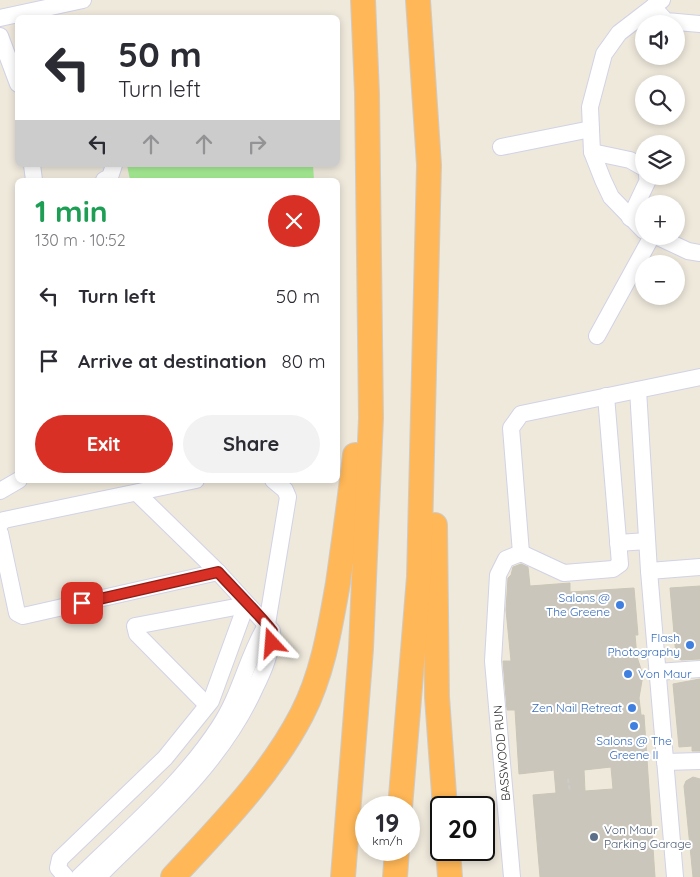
<!DOCTYPE html>
<meta charset="utf-8">
<style>
:root{--surface:#fff;--page:#f2f2f3;--text:#2b2b33;--muted:#7c7c81;--accent:#d93025}
body{margin:0;font-family:Quicksand,sans-serif;background:var(--page);color:var(--text);height:100vh;display:flex;flex-direction:column;font-size:19px;white-space:nowrap}
*{box-sizing:border-box;margin:0}
p{font-size:16px;color:var(--muted)}
.icon{flex:none;width:28px;height:28px;fill:none;stroke:currentColor;stroke-width:2;stroke-linecap:round;stroke-linejoin:round}
.map{position:relative;flex:1;overflow:hidden}
.panel{position:absolute;left:15px;top:178px;width:325px;height:305px;display:flex;flex-direction:column;background:var(--surface);border-radius:8px;box-shadow:0 2px 8px #0003}
.panel>*{flex:none}
.top-card{position:absolute;left:15px;top:15px;width:325px;height:152px;border-radius:8px;box-shadow:0 2px 8px #0003;background:#fff;color:var(--text);overflow:hidden}
.buttons{position:absolute;left:635px;top:15px;display:grid;gap:10px}
.buttons a{display:grid;place-items:center;width:50px;height:50px;border-radius:50%;background:var(--surface);box-shadow:0 2px 8px #0003;font-size:25px}
.speed{position:absolute;left:355px;top:796px;display:flex;gap:10px;font-size:25px;font-weight:700;text-align:center}
.speed>*{display:grid;place-content:center;width:65px;height:65px;border-radius:50%;background:var(--surface);box-shadow:0 2px 8px #0003;line-height:1}
.speed small{font-size:12px;font-weight:400}
.speed .limit{border:2px solid #111;border-radius:8px;background:#fff;color:#111}
.pin{position:absolute;display:grid;place-items:center;width:42px;height:42px;color:#fff;margin:-21px;border-radius:10px;box-shadow:0 2px 8px #0006}
.me{position:absolute;width:55px;margin:-28px;rotate:341deg;stroke-linejoin:round;filter:drop-shadow(0 0 4px #0008)}
.turn{display:flex;align-items:center;gap:18px;height:105px;padding:0 20px;font-size:22px}
.turn .icon{width:65px;height:65px;stroke-width:2.5}
.turn b{display:block;font-size:35px;line-height:42px}
.lanes{display:flex;align-items:center;height:48px;padding:0 20px;background:#0003;justify-content:center;gap:25px;direction:ltr}
.lanes .off{opacity:.35}
.round{display:grid;place-items:center;flex:none;width:52px;height:52px;border-radius:26px;background:var(--page)}
.headline{display:flex;align-items:center;justify-content:space-between;height:85px;padding:0 20px}
h1{font-size:30px;font-weight:700;line-height:38px;color:#1e9e55}
.action{display:flex;gap:10px;margin-top:auto;padding:10px 20px}
.action a{flex:1;height:58px;border-radius:30px;background:var(--accent);color:#fff;font-size:20px;font-weight:700;line-height:58px;text-align:center}
.action a+a{background:var(--page);color:var(--text)}
ul{padding:0;list-style:none}
li{display:flex;align-items:center;gap:15px;height:65px;padding:0 20px}
li div{flex:1}
li b{display:block;font-size:19px}
li em{font-style:normal}
.map>svg:first-child{display:block}
.green{fill:#a5eb93}
.building{fill:#cac6bc;stroke:#cac6b5;fill-rule:evenodd}
.lines{fill:none;stroke-linecap:round;stroke-linejoin:round}
.minor-casing{stroke:#d1d2e6;stroke-width:18}
.highway-casing{stroke:#ccc;stroke-width:26}
.path{stroke:#ccc;stroke-width:2;stroke-dasharray:4 2.5;stroke-linecap:butt}
.minor{stroke:#fff;stroke-width:16}
.highway{stroke:#ffb757;stroke-width:24}
.route-casing{stroke:#8d1f18;stroke-width:12}
.route{stroke:#d93025;stroke-width:9}
.shop-dot{fill:#3f7fe0;stroke:#fff;stroke-width:2}
.service-dot{fill:#5c6f8a;stroke:#fff;stroke-width:2}
.labels{text-anchor:middle;stroke-width:4;stroke-linejoin:round;paint-order:stroke}
.shop-label{font-size:12px;fill:#366cbe;stroke:#fff;text-anchor:end}
.street-label{font-size:12px;fill:#2b2b2b;stroke:#fff}
.service-label{font-size:12px;fill:#4e5e75;stroke:#fff;text-anchor:start}
</style>
<div class="map">
<svg width="700" height="877" viewBox="0 0 700 877">
<rect width="100%" height="100%" fill="#efe9dc"/>
<polygon class="green" points="127,165 313,165 314,180 130,180"/>
<g class="building">
<path d="M521 564 528 567 530 586 570 583V592L634 588 638 635H635L637 657 643 675 639 698 641 715H644L655 877H540L533 795 556 793 554 770 519 774 515 710H507L503 661H511L506 610 508 578 511 575 513 567ZM611 767 613 789 585 791 584 770Z"/>
<polygon points="700,586 700,659 681,660 676,656 670,588"/>
<polygon points="700,679 700,751 692,751 692,746 679,747 673,684"/>
<polygon points="693,777 700,779 700,877 693,877 684,786 686,781"/>
</g>
<g class="lines">
<g class="minor-casing">
<g id="minor">
<polyline points="653,7 666,21 700,24"/>
<polyline points="0,18 83,0"/>
<polyline points="0,36 18,84"/>
<polyline points="501,147 591,129"/>
<polyline points="592,152 630,160 644,168"/>
<polyline points="32,165 34,180"/>
<polyline points="104,180 110,177 114,165"/>
<polyline points="630,218 648,180 647,176"/>
<polyline points="644,231 611,197 603,180 592,152 590,107 604,54 619,33 662,0"/>
<polyline points="656,236 688,251 700,253"/>
<polyline points="597,336 652,236"/>
<polyline points="638,390 649,571 675,877"/>
<polyline points="0,491 19,480"/>
<polyline points="138,494 218,572"/>
<polyline points="0,524 4,520 196,480"/>
<path d="M0 533 17 613 23 616 218 572 272 631C272 651 264 670 255 688 221 764 156 819 98 877"/>
<polyline points="618,543 647,541"/>
<polyline points="521,553 564,573 613,569 620,564 606,396"/>
<polyline points="649,571 700,567"/>
<polyline points="657,672 700,669"/>
<polyline points="207,705 137,634 135,626 246,605"/>
<polyline points="665,762 700,761"/>
<polyline points="66,877 58,868 60,859 165,758 211,701 246,605"/>
<path d="M79 877C127 830 182 784 219 727 241 694 247 656 267 624L288 497 285 490 273 480"/>
<polyline points="512,877 493,661 498,575 506,559 521,553 511,428 521,414 700,377"/>
</g>
</g>
<g class="highway-casing">
<g id="highway">
<polyline points="435,525 437,697 445,808"/>
<polyline points="400,808 419,577 429,165 418,0"/>
<polyline points="448,850 450,877"/>
<path d="M173 877C220 826 270 776 302 714 323 673 330 628 338 583 344 540 350 498 355 455"/>
<polyline points="343,877 361,649 371,418 367,93 363,0"/>
<polyline points="395,877 397,850"/>
</g>
</g>
<polyline class="path" points="568,779 570,792"/>
<use href="#minor" class="minor"/>
<use href="#highway" class="highway"/>
</g>
<g class="lines">
<g class="route-casing">
<path id="route" d="M82 603 218 572C225 580 271 627 272 631 273 635 272 640 272 643"/>
</g>
<use href="#route" class="route"/>
</g>
<g class="shop-dot">
<circle cx="620" cy="605" r="5"/>
<circle cx="690" cy="645" r="5"/>
<circle cx="628" cy="674" r="5"/>
<circle cx="632" cy="708" r="5"/>
<circle cx="634" cy="726" r="5"/>
</g>
<circle class="service-dot" cx="594" cy="837" r="5"/>
<g class="labels">
<g class="shop-label">
<text x="610" y="602">Salons @<tspan x="610" dy="14">The Greene</tspan></text>
<text x="680" y="642">Flash<tspan x="680" dy="14">Photography</tspan></text>
<text x="638" y="678" text-anchor="start">Von Maur</text>
<text x="622" y="712">Zen Nail Retreat</text>
<text x="634" y="745" text-anchor="middle">Salons @ The<tspan x="634" dy="14">Greene II</tspan></text>
</g>
<g class="street-label">
<text transform="translate(502 753) rotate(-95)" y="4">BASSWOOD RUN</text>
</g>
<g class="service-label">
<text x="604" y="834">Von Maur<tspan x="604" dy="14">Parking Garage</tspan></text>
</g>
</g>
</svg>
<div class="buttons">
<a><svg class="icon" aria-label="sound" viewBox="0 0 24 24"><path d="M4 9h4l5-4v14l-5-4H4zM17 9q2 3 0 6"/></svg></a>
<a><svg class="icon" aria-label="search" viewBox="0 0 24 24"><circle cx="10" cy="10" r="6"/><path d="M15 15l6 6"/></svg></a>
<a><svg class="icon" aria-label="layers" viewBox="0 0 24 24"><path d="M12 4l9 5-9 5-9-5zM3 14l9 5 9-5"/></svg></a>
<a>+</a>
<a>−</a>
</div>
<div class="speed"><div>19<small>km/h</small></div><div class="limit">20</div></div>
<div class="pin" style="left:82px;top:603px;background:#d93025"><svg class="icon" aria-label="arrive" viewBox="0 0 24 24"><path d="M6 21V4h12l-3 4 3 4H6"/></svg></div>
<svg class="me" style="left:272px;top:643px" viewBox="-20 -20 40 40"><path d="M0-17L14 15 0 8-14 15z" fill="#d93025" stroke="#fff" stroke-width="4"/></svg>
<div class="top-card">
<div class="turn"><svg class="icon" aria-label="left" viewBox="0 0 24 24"><path d="M17 20v-9H6M10 6l-5 5 5 5"/></svg><div><b>50 m</b>Turn left</div></div>
<div class="lanes"><svg class="icon" aria-label="left" viewBox="0 0 24 24"><path d="M17 20v-9H6M10 6l-5 5 5 5"/></svg><svg class="icon off" aria-label="ahead" viewBox="0 0 24 24"><path d="M12 20V5M6 11l6-6 6 6"/></svg><svg class="icon off" aria-label="ahead" viewBox="0 0 24 24"><path d="M12 20V5M6 11l6-6 6 6"/></svg><svg class="icon off" aria-label="right" viewBox="0 0 24 24"><path d="M7 20v-9h11M14 6l5 5-5 5"/></svg></div>
</div>
<section class="panel">
<div class="headline"><div><h1>1 min</h1><p>130 m · 10:52</p></div><a class="round" style="background:#d93025;color:#fff"><svg class="icon" aria-label="close" viewBox="0 0 24 24"><path d="M6 6l12 12M18 6L6 18"/></svg></a></div>
<ul>
<li><svg class="icon" aria-label="left" viewBox="0 0 24 24"><path d="M17 20v-9H6M10 6l-5 5 5 5"/></svg><div><b>Turn left</b></div><em>50 m</em></li>
<li><svg class="icon" aria-label="arrive" viewBox="0 0 24 24"><path d="M6 21V4h12l-3 4 3 4H6"/></svg><div><b>Arrive at destination</b></div><em>80 m</em></li>
</ul>
<div class="action"><a>Exit</a><a>Share</a></div>
</section>
</div>
